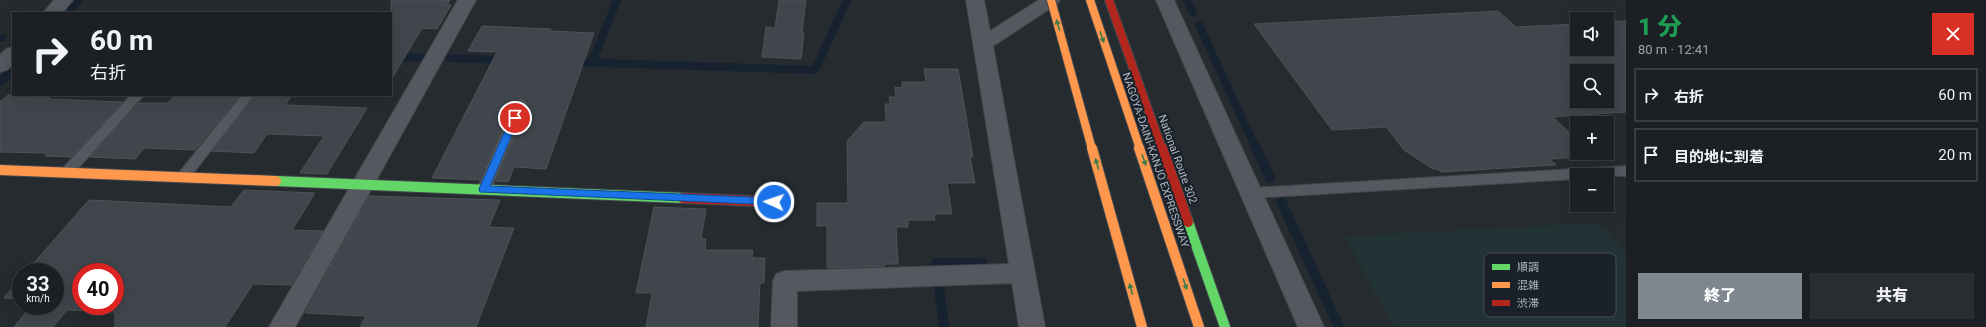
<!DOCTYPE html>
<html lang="ja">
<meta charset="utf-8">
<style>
:root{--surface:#1c2024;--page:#292d31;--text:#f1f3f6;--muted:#a0a3a6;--line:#3a3e41;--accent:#7e868f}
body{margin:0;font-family:Roboto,"Noto Sans JP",sans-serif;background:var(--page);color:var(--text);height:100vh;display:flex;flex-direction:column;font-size:15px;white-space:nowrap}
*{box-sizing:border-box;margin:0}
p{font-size:13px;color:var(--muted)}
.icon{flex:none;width:22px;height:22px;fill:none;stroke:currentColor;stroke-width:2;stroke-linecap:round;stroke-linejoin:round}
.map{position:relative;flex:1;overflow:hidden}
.side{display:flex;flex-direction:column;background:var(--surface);width:360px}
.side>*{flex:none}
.top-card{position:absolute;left:12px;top:12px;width:380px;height:84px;border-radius:0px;box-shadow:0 4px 16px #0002,0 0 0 1px var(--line);background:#1c2024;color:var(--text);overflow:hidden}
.fabs{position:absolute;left:1570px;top:12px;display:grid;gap:8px}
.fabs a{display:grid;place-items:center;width:44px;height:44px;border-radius:0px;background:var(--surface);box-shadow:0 4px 16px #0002,0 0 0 1px var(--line);font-size:20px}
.speed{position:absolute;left:12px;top:263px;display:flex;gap:8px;font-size:20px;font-weight:700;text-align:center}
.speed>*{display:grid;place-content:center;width:52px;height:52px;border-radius:50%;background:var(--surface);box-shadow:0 4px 16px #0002,0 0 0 1px var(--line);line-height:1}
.speed small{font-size:10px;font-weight:400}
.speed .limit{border:6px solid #d22;background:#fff;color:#111}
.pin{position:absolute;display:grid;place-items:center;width:34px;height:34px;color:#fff;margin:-17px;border:2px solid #fff;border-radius:50%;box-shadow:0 1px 4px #0007}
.me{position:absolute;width:44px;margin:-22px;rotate:273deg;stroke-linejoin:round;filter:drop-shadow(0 0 3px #0008)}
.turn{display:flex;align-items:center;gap:14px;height:84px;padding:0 12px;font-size:18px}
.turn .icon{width:52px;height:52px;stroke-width:2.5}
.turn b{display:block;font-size:28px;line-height:34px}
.round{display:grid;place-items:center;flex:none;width:42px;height:42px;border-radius:0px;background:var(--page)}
.head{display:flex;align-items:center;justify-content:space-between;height:68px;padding:0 12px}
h1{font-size:24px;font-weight:800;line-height:30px;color:#1e9e55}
.cta{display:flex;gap:8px;margin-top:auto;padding:8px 12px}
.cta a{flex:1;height:46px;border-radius:0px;background:var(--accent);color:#fff;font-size:16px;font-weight:800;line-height:46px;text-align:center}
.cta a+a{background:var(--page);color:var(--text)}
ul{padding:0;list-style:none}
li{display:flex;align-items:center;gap:12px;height:54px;margin:0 8px 6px;padding:0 4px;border:2px solid var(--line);border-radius:0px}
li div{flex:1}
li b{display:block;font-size:15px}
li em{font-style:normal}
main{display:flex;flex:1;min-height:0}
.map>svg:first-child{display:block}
.green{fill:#233335}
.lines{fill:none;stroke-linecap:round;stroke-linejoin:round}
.stream-far1{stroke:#172231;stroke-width:8}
.stream{stroke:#172231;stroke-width:10}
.building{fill:#40464c;stroke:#4d5258;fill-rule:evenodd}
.lane-casing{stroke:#42474d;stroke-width:2}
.street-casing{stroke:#42474d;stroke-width:2}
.fast-casing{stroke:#42474d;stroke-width:12}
.slow-far1-casing{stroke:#42474d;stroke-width:10}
.slow-casing{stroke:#42474d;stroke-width:12}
.jam-far1-casing{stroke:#42474d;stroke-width:10}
.jam-casing{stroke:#42474d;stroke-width:12}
.lane{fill:#55595f;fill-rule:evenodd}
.street{fill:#55595f;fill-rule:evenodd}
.fast{stroke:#63d668;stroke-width:10}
.slow-far1{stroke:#ff974d;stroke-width:8}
.slow{stroke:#ff974d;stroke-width:10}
.jam-far1{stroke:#b3261e;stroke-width:8}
.jam{stroke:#b3261e;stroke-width:10}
.slow-bridge-far1-casing{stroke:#42474c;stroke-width:10;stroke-linecap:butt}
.slow-bridge-casing{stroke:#42474c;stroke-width:12;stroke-linecap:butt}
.slow-bridge-far1{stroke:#ff974d;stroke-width:8}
.slow-bridge{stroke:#ff974d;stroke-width:10}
.oneway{fill:#3e7c49}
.route{fill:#1a73e8;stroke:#114b97}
.labels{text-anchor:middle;stroke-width:4;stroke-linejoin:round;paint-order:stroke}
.street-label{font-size:11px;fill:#aeb7c2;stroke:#1a212a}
.key{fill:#1a212a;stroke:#464e58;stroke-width:1}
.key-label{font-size:11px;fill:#aeb7c2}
</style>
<main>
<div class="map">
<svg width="1626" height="327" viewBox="0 0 1626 327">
<rect width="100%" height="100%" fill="#262b30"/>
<polygon class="green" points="1596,223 1626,252 1626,327 1393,327 1345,236"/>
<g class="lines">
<g class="stream-far1">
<polyline points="1187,0 1193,12"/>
<polyline points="66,13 78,0"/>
<polyline points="1199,25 1256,149"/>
<polyline points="0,38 2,38"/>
<polyline points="391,57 424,58"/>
<polyline points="450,58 505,60"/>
<polyline points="572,62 815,70 847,0"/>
<polyline points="592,63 617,0"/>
<polyline points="0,82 13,69"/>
</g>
<g class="stream">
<polyline points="1256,148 1270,178"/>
<polyline points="1281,201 1339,327"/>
<polyline points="936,263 982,263"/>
<polyline points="939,287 944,327"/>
</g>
</g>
<g class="building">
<polygon points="391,0 450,0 447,5 451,5 437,29 422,28 391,80"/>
<polygon points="779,0 806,0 802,33 804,33 801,59 762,57 766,27 775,28"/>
<path d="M1498 11 1516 27 1577 24V49H1607V22L1626 21V112L1553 117 1577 140V153H1590L1593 156 1550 159 1556 165 1441 172 1438 169H1433L1404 150 1386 127 1332 130 1254 24ZM1577 71H1607V101H1577Z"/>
<polygon points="482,26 551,29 550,31 594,33 546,169 514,167 508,182 496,181 528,104 520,98 514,102 479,180 432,178 497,52 468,51"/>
<polygon points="924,69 958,69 973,157 970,157 975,183 947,183 952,214 934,214 935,220 908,220 908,227 896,227 898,264 885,264 885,266 827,268 827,226 817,226 817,203 848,203 847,141 864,122 886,122 885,104 890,104 889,97 896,97 895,87 902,88 902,82 926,82"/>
<polygon points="8,95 52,95 48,99 123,102 71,157 45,156 47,153 0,152 0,102"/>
<polygon points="175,95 240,95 195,150 144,148 135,159 90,157 139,103 168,103"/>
<polygon points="255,95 292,95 285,105 367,108 327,174 300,173 324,136 267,134 254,153 212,151"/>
<path d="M244 190 315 193 292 230 323 231 291 285 253 284 225 327H115V312L67 310 53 327H14L31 306H55V272H26L89 200 231 207ZM81 272H115V306H81Z"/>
<polygon points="369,196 500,200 489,227 514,228 476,327 360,327 366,316 305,313"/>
<polygon points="654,207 706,209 701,239 706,239 705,250 753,250 752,258 765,258 764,283 760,283 758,327 646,327 652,293 636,293"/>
<polygon points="21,278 21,299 4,298"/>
</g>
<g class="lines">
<g class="lane-casing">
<g id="lane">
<polygon points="131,95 144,95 72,175 62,175 60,172 62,169"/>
<polygon points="242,95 254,95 188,180 178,180 176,177 178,174"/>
<polygon points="521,99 527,103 491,189 489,192 484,194 479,192 477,189 515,103"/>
<polygon points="1626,166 1626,176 1577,175 1577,179 1251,198 1246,196 1244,193 1246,190 1251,188"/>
</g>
</g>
<g class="street-casing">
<g id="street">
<polygon points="54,0 73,0 62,13 43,13"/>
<polygon points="458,0 476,0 295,327 269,327"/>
<polygon points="966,0 984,0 990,31 1039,0 1060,0 1057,4 993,46 1045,327 1019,327 1012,283 797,291 797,327 771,327 773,281 776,274 785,271 1009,264"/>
<polygon points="1156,0 1174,0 1324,327 1298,327"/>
<polygon points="13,47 13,64 7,70 0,72 0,55 6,49"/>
</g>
</g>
<g class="fast-casing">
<g id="fast">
<polyline points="276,181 683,198"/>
<polyline points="1188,222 1225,327"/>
</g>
</g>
<g class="slow-far1-casing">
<polyline id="slow-far1" points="1090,0 1140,149"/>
</g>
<g class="slow-casing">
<g id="slow">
<polyline points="1139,148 1199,327"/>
<polyline points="0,170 276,181"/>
</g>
</g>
<g class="jam-far1-casing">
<polyline id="jam-far1" points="1109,0 1162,149"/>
</g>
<g class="jam-casing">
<g id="jam">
<polyline points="1162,148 1188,222"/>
<polyline points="683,198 774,202"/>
</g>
</g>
<use href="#lane" class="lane"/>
<use href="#street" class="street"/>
<use href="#fast" class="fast"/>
<use href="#slow-far1" class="slow-far1"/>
<use href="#slow" class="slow"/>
<use href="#jam-far1" class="jam-far1"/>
<use href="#jam" class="jam"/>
<g class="slow-bridge-far1-casing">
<polyline id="slow-bridge-far1" points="1051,0 1092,149"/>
</g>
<g class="slow-bridge-casing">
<polyline id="slow-bridge" points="1092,148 1142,327"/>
</g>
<use href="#slow-bridge-far1" class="slow-bridge-far1"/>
<use href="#slow-bridge" class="slow-bridge"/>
</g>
<defs><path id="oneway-solid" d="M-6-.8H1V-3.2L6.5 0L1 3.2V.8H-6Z"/></defs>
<g class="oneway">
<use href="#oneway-solid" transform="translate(1058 25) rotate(-106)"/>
<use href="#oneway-solid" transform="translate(1102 37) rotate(71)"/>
<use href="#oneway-solid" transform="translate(1144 160) rotate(71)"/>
<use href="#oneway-solid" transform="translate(1097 164) rotate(-106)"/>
<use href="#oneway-solid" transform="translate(1185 284) rotate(72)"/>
<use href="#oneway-solid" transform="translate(1131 289) rotate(-105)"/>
</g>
<polygon class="route" points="512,115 515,115 519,118 490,186 774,198 779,202 774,205 480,192 479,189"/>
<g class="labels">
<g class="street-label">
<text transform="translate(1178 159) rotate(70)" y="4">National Route 302</text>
<text transform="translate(1156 160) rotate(71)" y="4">NAGOYA-DAINI-KANJO EXPRESSWAY</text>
</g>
</g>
<rect x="1484" y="253" width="132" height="64" rx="6" class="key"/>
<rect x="1492" y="264" width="18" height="6" fill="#63d668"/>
<rect x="1492" y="282" width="18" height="6" fill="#ff974d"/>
<rect x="1492" y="300" width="18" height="6" fill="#b3261e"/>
<g class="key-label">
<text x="1517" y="271">順調</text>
<text x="1517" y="289">混雑</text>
<text x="1517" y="307">渋滞</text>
</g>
</svg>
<div class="fabs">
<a><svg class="icon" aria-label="sound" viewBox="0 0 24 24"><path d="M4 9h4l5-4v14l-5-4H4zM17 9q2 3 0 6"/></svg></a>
<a><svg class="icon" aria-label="search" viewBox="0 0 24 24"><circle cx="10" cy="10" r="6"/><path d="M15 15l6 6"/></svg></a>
<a>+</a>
<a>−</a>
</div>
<div class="speed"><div>33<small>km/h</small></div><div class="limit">40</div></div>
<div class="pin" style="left:515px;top:118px;background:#d93025"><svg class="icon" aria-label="arrive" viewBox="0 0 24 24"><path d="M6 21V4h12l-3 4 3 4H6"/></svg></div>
<svg class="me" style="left:774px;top:202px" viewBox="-20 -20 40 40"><circle r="17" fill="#1a73e8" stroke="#fff" stroke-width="3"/><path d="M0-11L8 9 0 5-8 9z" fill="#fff"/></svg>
<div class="top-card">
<div class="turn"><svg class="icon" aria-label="right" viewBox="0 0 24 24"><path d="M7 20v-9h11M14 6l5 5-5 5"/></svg><div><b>60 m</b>右折</div></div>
</div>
</div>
<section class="side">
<div class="head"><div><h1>1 分</h1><p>80 m · 12:41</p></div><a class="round" style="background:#d93025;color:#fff"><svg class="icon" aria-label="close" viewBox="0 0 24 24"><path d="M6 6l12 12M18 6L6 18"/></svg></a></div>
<ul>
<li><svg class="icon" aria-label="right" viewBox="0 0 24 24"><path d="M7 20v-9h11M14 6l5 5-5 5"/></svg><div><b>右折</b></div><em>60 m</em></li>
<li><svg class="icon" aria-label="arrive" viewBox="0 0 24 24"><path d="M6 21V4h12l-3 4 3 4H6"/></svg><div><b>目的地に到着</b></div><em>20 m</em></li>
</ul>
<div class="cta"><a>終了</a><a>共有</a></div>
</section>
</main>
